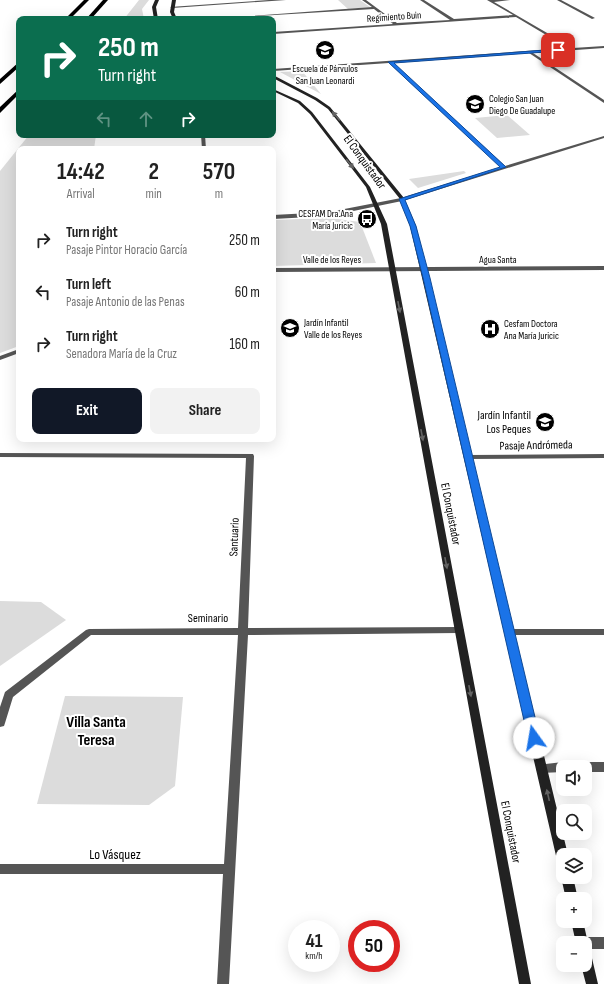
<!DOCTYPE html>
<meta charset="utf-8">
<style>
:root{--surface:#fff;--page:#f2f2f2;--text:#222;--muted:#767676;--accent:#111827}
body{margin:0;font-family:"Sofia Sans Condensed",sans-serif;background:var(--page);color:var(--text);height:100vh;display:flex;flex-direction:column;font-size:15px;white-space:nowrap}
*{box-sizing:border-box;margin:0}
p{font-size:13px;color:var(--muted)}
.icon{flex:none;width:22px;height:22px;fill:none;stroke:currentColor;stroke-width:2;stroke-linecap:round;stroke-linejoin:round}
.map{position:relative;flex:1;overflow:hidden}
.side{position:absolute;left:16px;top:146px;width:260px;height:296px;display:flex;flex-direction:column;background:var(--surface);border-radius:8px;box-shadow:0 4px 16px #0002}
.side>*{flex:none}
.top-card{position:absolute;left:16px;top:16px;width:260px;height:122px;border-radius:8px;box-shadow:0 4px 16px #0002;background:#0b6e4f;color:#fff;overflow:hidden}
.tools{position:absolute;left:556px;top:760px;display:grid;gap:8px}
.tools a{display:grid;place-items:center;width:36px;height:36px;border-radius:8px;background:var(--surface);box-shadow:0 4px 16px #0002;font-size:20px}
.speed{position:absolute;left:288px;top:920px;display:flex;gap:8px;font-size:20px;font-weight:700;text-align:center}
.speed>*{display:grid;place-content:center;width:52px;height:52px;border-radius:50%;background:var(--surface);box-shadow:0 4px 16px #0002;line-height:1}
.speed small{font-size:10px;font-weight:400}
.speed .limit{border:6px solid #d22;background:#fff;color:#111}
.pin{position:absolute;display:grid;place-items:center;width:34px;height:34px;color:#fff;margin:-17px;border-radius:8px;box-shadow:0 2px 6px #0006}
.me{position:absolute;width:44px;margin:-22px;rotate:347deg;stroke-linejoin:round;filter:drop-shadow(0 0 3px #0008)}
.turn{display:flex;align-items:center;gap:14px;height:84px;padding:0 16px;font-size:18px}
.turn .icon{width:52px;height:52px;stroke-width:2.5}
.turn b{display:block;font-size:28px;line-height:34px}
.lanes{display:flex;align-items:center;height:38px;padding:0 16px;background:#0003;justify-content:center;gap:20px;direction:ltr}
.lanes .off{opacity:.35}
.eta{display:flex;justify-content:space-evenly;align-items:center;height:68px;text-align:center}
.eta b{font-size:24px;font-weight:700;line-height:28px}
.button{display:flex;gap:8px;margin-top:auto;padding:8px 16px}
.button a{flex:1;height:46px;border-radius:8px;background:var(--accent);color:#fff;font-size:16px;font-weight:700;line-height:46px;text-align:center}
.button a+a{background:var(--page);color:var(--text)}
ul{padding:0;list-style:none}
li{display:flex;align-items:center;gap:12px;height:52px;padding:0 16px}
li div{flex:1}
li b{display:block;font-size:15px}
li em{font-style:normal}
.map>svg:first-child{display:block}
.green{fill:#dcdcdc}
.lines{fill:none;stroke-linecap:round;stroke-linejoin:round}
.street{fill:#555;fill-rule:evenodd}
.secondary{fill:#222;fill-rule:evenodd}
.highway{fill:#000;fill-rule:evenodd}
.oneway{fill:#646464}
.route{fill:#1a73e8;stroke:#114b97}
.labels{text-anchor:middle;stroke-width:4;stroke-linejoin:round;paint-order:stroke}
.far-street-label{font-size:10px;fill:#000;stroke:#fff}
.far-poi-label{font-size:10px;fill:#000;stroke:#fff;text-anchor:start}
.street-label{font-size:12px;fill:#000;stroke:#fff}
.poi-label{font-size:12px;fill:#000;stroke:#fff;text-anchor:end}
.near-street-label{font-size:14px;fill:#000;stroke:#fff}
.near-neighbourhood-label{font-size:16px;font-weight:bold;fill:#000;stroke:#fff}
</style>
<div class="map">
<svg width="604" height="984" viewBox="0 0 604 984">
<rect width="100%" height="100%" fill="#fff"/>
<g class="green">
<polygon points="139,0 149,0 142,9 144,19 124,19"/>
<polygon points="338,0 360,0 370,7 348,9"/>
<polygon points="302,71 321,94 280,72"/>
<polygon points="507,115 530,135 497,138 475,118"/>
<polygon points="29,135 96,135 94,149 19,149 19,346 0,353 0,171"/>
<polygon points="464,171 466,173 418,188 409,179"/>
<polygon points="330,218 360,222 376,263 273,266 273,220"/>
<polygon points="0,601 41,602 66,620 0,666"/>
<polygon points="65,696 183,697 175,786 149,805 37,804"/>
</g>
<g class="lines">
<g class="street">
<polygon points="269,0 286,0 172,8 170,7"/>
<polygon points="362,0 366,0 397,23 450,20 420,0 424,0 454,19 513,15 487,0 510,0 494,2 573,48 604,46 604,48 533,53 604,100 604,103 529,53 393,63 505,166 604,136 604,138 402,201 329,216 273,219 273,215 329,212 401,198 501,167 389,63 273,71 273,69 568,48 516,17 273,34 273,32 393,24 374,9 211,19 372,7"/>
<polygon points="557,0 561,0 595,18 592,19"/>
<polygon points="201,135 205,135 206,149 202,149"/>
<polygon points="604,266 604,270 273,272 273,268"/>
<polygon points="19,349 19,353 0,360 0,356"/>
<polygon points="0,453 253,454 254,456 248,628 459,627 462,628 464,630 462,632 459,633 248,635 229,984 217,984 223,874 0,874 0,864 224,864 238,635 91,635 13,697 5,723 4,726 0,727 0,707 5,692 86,630 89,629 238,628 246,458 0,457"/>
<polygon points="604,454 604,458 468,459 464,457 468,455"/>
<polygon points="509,629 604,629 604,635 509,635 506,634 504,632 506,630"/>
<polygon points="563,762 567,764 568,767 563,767 563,772 541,773 537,771 536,768 537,765"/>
<polygon points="585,762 604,762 604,772 585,772 585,767 580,767 581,764"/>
<polygon points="585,937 604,937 604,949 585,949 585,943 579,943 581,939"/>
</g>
<g class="secondary">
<polygon points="155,0 159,0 156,7 158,19 154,19 152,7"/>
<polygon points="172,0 176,0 174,12 177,19 173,19 170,12"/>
<polygon points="273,75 317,98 330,107 404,198 416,226 568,855 563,855 563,865 559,864 557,860 410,226 400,199 328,109 315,100 273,78"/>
<polygon points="273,89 300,101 312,112 370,187 387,224 531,984 519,984 381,224 366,187 310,114 298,103 273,91"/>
<polygon points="563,873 563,877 573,877 578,899 566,899 561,877"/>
<polygon points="571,921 583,921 588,943 585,948 589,950 591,954 598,984 586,984 581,965 585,965 585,943 576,943"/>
</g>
<g class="highway">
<polygon points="84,0 89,0 70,19 65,19"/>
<polygon points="103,0 108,0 91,19 86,19"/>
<polygon points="19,62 19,67 0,84 0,79"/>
<polygon points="19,89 19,94 0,113 0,107"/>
</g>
</g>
<defs><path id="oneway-solid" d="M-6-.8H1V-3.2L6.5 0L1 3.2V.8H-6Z"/></defs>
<g class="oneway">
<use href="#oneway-solid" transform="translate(336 116) rotate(-130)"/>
<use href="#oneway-solid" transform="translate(350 164) rotate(52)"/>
<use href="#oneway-solid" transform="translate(399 307) rotate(79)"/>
<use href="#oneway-solid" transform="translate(422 435) rotate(79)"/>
<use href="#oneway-solid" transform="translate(446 563) rotate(79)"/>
<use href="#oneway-solid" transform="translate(470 691) rotate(79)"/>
<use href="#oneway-solid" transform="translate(548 795) rotate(-103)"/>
</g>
<polygon class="route" points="558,49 559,51 394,63 506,167 405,200 416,226 430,278 540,738 539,741 534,742 530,741 528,738 423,278 410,226 399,199 500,167 388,62"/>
<defs>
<g id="school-disc" transform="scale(1)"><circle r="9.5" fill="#000" stroke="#fff"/><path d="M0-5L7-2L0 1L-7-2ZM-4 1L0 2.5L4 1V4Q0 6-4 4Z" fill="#fff"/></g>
<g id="bus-disc" transform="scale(1)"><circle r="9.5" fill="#000" stroke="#fff"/><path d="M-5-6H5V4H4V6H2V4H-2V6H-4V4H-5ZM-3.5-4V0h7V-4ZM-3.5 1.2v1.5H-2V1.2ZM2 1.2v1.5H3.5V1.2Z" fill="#fff"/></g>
<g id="hospital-disc" transform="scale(1)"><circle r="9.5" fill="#000" stroke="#fff"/><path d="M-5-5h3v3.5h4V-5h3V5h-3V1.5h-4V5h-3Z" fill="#fff"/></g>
</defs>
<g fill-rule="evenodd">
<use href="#school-disc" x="325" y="50"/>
<use href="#school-disc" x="475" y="104"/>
<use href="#bus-disc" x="367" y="219"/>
<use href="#school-disc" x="290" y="328"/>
<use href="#hospital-disc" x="490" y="329"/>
<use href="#school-disc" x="545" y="422"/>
</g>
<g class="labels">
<g class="far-street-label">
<text transform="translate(394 16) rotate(-4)" y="4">Regimiento Buin</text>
<text x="332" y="263">Valle de los Reyes</text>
<text x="498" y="263">Agua Santa</text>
</g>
<g class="far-poi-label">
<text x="325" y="72" text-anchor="middle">Escuela de Párvulos<tspan x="325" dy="12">San Juan Leonardi</tspan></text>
<text x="489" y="102">Colegio San Juan<tspan x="489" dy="12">Diego De Guadalupe</tspan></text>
<text x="353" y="217" text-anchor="end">CESFAM Dra.Ana<tspan x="353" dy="12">María Juricic</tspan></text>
<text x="304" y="326">Jardín Infantil<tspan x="304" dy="12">Valle de los Reyes</tspan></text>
<text x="504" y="327">Cesfam Doctora<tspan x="504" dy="12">Ana María Juricic</tspan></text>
</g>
<g class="street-label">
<text transform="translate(365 162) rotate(54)" y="4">El Conquistador</text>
<text transform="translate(536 445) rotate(-1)" y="4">Pasaje Andrómeda</text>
<text transform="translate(451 514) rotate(79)" y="4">El Conquistador</text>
<text transform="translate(234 537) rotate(-88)" y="4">Santuario</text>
<text x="208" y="622">Seminario</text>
<text transform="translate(511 832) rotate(79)" y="4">El Conquistador</text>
</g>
<g class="poi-label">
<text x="531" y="419">Jardín Infantil<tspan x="531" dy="14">Los Peques</tspan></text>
</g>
<g class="near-street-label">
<text x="115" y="859">Lo Vásquez</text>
</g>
<g class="near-neighbourhood-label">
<text x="96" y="727">Villa Santa<tspan x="96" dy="18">Teresa</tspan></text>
</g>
</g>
</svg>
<div class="tools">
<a><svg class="icon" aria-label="sound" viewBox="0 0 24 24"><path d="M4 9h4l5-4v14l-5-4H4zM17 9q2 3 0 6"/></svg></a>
<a><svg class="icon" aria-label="search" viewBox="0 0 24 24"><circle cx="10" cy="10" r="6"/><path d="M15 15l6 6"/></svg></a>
<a><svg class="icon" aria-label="layers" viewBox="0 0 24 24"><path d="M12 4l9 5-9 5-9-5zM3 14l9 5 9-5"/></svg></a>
<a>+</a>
<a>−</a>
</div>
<div class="speed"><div>41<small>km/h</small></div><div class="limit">50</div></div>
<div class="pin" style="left:558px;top:50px;background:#d93025"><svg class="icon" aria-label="arrive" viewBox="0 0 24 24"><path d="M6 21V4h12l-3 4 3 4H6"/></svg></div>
<svg class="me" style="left:534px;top:738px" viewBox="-20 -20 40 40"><circle r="19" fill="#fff"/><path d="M0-13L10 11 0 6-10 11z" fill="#1a73e8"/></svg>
<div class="top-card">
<div class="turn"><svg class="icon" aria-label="right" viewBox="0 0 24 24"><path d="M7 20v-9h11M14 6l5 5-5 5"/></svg><div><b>250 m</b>Turn right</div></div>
<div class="lanes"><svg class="icon off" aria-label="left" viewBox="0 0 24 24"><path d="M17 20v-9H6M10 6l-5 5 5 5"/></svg><svg class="icon off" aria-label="ahead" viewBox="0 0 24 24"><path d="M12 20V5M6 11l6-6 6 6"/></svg><svg class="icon" aria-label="right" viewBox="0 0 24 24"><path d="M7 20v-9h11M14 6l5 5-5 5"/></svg></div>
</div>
<section class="side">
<div class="eta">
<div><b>14:42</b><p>Arrival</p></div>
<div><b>2</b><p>min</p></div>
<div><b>570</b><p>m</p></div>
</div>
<ul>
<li><svg class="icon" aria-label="right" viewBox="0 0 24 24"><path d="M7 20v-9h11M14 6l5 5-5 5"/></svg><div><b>Turn right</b><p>Pasaje Pintor Horacio García</p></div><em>250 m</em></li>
<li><svg class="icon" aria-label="left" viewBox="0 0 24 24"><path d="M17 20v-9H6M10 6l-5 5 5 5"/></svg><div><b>Turn left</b><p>Pasaje Antonio de las Penas</p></div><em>60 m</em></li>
<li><svg class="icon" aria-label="right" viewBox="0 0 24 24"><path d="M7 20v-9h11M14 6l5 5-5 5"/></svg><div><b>Turn right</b><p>Senadora María de la Cruz</p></div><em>160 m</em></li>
</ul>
<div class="button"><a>Exit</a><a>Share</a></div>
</section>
</div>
